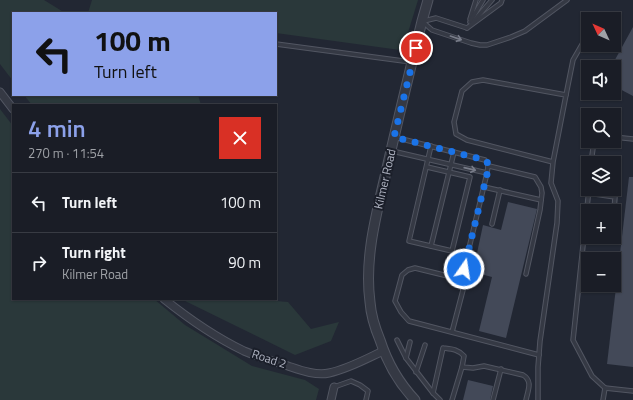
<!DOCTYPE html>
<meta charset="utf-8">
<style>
:root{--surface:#1a1d26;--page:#23262e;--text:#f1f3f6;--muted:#9fa2a7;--line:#383b43;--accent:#8ca1ea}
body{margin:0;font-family:"Titillium Web",sans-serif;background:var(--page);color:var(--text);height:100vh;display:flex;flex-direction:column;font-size:15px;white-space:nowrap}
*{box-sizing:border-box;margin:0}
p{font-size:13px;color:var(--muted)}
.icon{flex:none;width:22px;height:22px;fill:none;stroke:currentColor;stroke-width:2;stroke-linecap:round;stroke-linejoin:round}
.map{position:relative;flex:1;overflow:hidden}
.sheet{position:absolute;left:12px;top:104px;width:265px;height:196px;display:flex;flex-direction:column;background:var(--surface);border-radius:0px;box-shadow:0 1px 3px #0004,0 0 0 1px var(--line)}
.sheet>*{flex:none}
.guide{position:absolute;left:12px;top:12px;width:265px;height:84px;border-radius:0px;box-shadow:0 1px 3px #0004,0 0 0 1px var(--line);background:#8ca1ea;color:#111;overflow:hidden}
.needle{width:26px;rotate:314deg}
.tools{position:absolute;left:581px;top:12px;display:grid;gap:8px}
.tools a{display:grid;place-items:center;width:40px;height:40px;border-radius:0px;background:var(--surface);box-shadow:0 1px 3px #0004,0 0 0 1px var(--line);font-size:20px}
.pin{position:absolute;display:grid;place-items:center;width:34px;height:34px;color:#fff;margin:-17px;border:2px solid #fff;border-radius:50%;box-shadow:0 1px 4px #0007}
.me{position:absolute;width:44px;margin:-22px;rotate:13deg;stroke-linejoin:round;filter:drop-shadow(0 0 3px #0008)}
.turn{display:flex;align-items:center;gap:14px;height:84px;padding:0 16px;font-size:18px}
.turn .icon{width:52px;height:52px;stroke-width:2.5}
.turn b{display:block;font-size:28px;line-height:34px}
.round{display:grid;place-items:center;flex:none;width:42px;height:42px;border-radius:0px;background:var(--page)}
.summary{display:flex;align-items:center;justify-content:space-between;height:68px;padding:0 16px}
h1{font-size:24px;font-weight:600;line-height:30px;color:var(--accent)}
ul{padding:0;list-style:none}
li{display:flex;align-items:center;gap:12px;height:60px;padding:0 16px;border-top:1px solid var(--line)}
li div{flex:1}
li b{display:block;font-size:15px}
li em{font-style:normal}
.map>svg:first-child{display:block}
.green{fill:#2a383a}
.building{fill:#434958}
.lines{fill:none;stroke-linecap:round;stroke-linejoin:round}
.service-casing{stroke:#525662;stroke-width:5.5}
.minor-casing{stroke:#525662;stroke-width:9}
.tertiary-casing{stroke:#525662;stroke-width:11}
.service{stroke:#353944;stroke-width:3.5}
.minor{stroke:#353944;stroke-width:7}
.tertiary{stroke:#353944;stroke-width:9}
.oneway{stroke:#787c89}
.route{stroke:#1a73e8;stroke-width:7;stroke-dasharray:0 12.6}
.labels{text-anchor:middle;stroke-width:4;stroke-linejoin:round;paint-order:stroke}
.street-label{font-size:12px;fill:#afb3c1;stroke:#1a1e29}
</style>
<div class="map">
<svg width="633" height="400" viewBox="0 0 633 400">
<rect width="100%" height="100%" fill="#222733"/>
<g class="green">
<polygon points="0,0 44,0 65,13 13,13 13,81 0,64"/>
<polygon points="92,0 418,0 406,39 400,50 276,33 276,13 88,13"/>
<polygon points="24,95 198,95 201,105 32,105"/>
<polygon points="0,109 13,126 13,299 154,299 185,325 252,366 305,380 319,389 316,400 0,400"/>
<polygon points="181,299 251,299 288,302 311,329 339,322 331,341 295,355"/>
</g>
<g class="building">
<polygon points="633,27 633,96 614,86 614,67 611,67"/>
<polygon points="629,177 633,177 633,367 607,364"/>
<polygon points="508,202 537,209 506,338 479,331 492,277 473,272 483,225 501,230"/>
<polygon points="468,380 493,386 490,400 463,400"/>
</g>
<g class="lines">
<g class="service-casing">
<g id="service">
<polyline points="470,19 476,0"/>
<polyline points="424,21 436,18 467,28"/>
<polyline points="423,22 432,30 471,43 480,45 487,45 511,37 525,31 567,0"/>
<polyline points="470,22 483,0"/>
<polyline points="472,23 492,0"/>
<polyline points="467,28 501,3 502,0"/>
<polyline points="276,44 411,62"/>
<polyline points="566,95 573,60 588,34"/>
<polyline points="614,137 633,139"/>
<path d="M392 151 487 173C488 167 489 164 485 160L394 137"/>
<polyline points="591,163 594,141"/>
<polyline points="489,166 535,177 541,187 542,193 540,210 526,274"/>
<polyline points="427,167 470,177 452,251 409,241 431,146"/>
<polyline points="484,187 541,200"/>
<polyline points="589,189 573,340 592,376 605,388 603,400"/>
<polyline points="588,193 615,197 614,211"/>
<polyline points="492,224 500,190"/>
<polyline points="431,246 454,152"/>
<polyline points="464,269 487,173"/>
<polyline points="452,332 463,290 461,282 456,278 415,268 408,270 402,275 395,301 401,312 409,321 539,355"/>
<polyline points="397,340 406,358 433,393"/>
<polyline points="406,358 410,342"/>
<polyline points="416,372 425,345"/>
<polyline points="334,387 351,381 360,385 368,391 366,400"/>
<polyline points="605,388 633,391"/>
<path d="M440 400 433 393 443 348C451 349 458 349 464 356L462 367 473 368 484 366 523 375C533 381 528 390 526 400"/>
<polyline points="452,400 462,367"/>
<polyline points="493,400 501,369"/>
<polyline points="538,400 538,367 540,341 557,223 558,201 551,183 553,162 566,95 483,80 472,82 462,91 454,122 456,134 467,140 553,162"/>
</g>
</g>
<g class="minor-casing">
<g id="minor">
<polyline points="0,92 13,109"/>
<path d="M164 299C189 319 215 337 244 351 258 357 273 361 288 366 300 370 316 376 329 373 348 369 366 359 383 351"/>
<polyline points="331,400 334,387"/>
</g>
</g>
<g class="tertiary-casing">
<path id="tertiary" d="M415 400C399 383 387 362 380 340 375 328 371 316 370 302 364 257 377 212 387 168 398 119 410 70 422 21L428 0"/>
</g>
<use href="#service" class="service"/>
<use href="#minor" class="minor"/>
<use href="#tertiary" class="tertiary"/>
</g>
<defs><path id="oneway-shaft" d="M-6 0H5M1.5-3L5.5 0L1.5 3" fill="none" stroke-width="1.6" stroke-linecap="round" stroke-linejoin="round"/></defs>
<g class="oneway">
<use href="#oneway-shaft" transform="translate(456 38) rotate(19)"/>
<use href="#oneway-shaft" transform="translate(470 169) rotate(13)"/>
</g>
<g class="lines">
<polyline class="route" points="416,48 394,137 485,160 487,162 489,166 464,269"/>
</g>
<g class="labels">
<g class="street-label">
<text transform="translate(385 179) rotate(-77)" y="4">Kilmer Road</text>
<text transform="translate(269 359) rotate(18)" y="4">Road 2</text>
</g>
</g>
</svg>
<div class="tools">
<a><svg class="needle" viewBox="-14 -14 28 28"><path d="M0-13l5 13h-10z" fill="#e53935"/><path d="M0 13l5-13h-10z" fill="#9fa2a7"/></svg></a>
<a><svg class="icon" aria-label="sound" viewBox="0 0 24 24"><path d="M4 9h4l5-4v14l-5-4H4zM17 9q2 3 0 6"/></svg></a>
<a><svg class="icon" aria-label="search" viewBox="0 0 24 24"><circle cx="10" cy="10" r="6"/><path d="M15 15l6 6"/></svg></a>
<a><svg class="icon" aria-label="layers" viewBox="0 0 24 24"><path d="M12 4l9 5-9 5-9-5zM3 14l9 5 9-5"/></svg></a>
<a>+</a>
<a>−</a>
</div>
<div class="pin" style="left:416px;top:48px;background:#d93025"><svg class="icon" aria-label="arrive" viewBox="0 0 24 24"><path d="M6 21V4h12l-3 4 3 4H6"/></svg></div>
<svg class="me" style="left:464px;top:269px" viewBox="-20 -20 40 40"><circle r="17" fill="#1a73e8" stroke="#fff" stroke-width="3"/><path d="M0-11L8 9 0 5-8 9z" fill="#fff"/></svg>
<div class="guide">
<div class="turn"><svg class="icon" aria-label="left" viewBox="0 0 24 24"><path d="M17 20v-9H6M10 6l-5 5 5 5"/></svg><div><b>100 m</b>Turn left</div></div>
</div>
<section class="sheet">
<div class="summary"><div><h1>4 min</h1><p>270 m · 11:54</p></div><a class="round" style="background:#d93025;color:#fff"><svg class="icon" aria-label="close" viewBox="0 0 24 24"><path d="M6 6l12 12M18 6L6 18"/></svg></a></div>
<ul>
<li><svg class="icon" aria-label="left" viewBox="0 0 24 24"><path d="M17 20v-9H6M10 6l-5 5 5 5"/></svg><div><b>Turn left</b></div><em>100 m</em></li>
<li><svg class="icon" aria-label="right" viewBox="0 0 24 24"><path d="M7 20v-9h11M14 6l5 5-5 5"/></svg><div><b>Turn right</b><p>Kilmer Road</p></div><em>90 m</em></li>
</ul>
</section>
</div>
